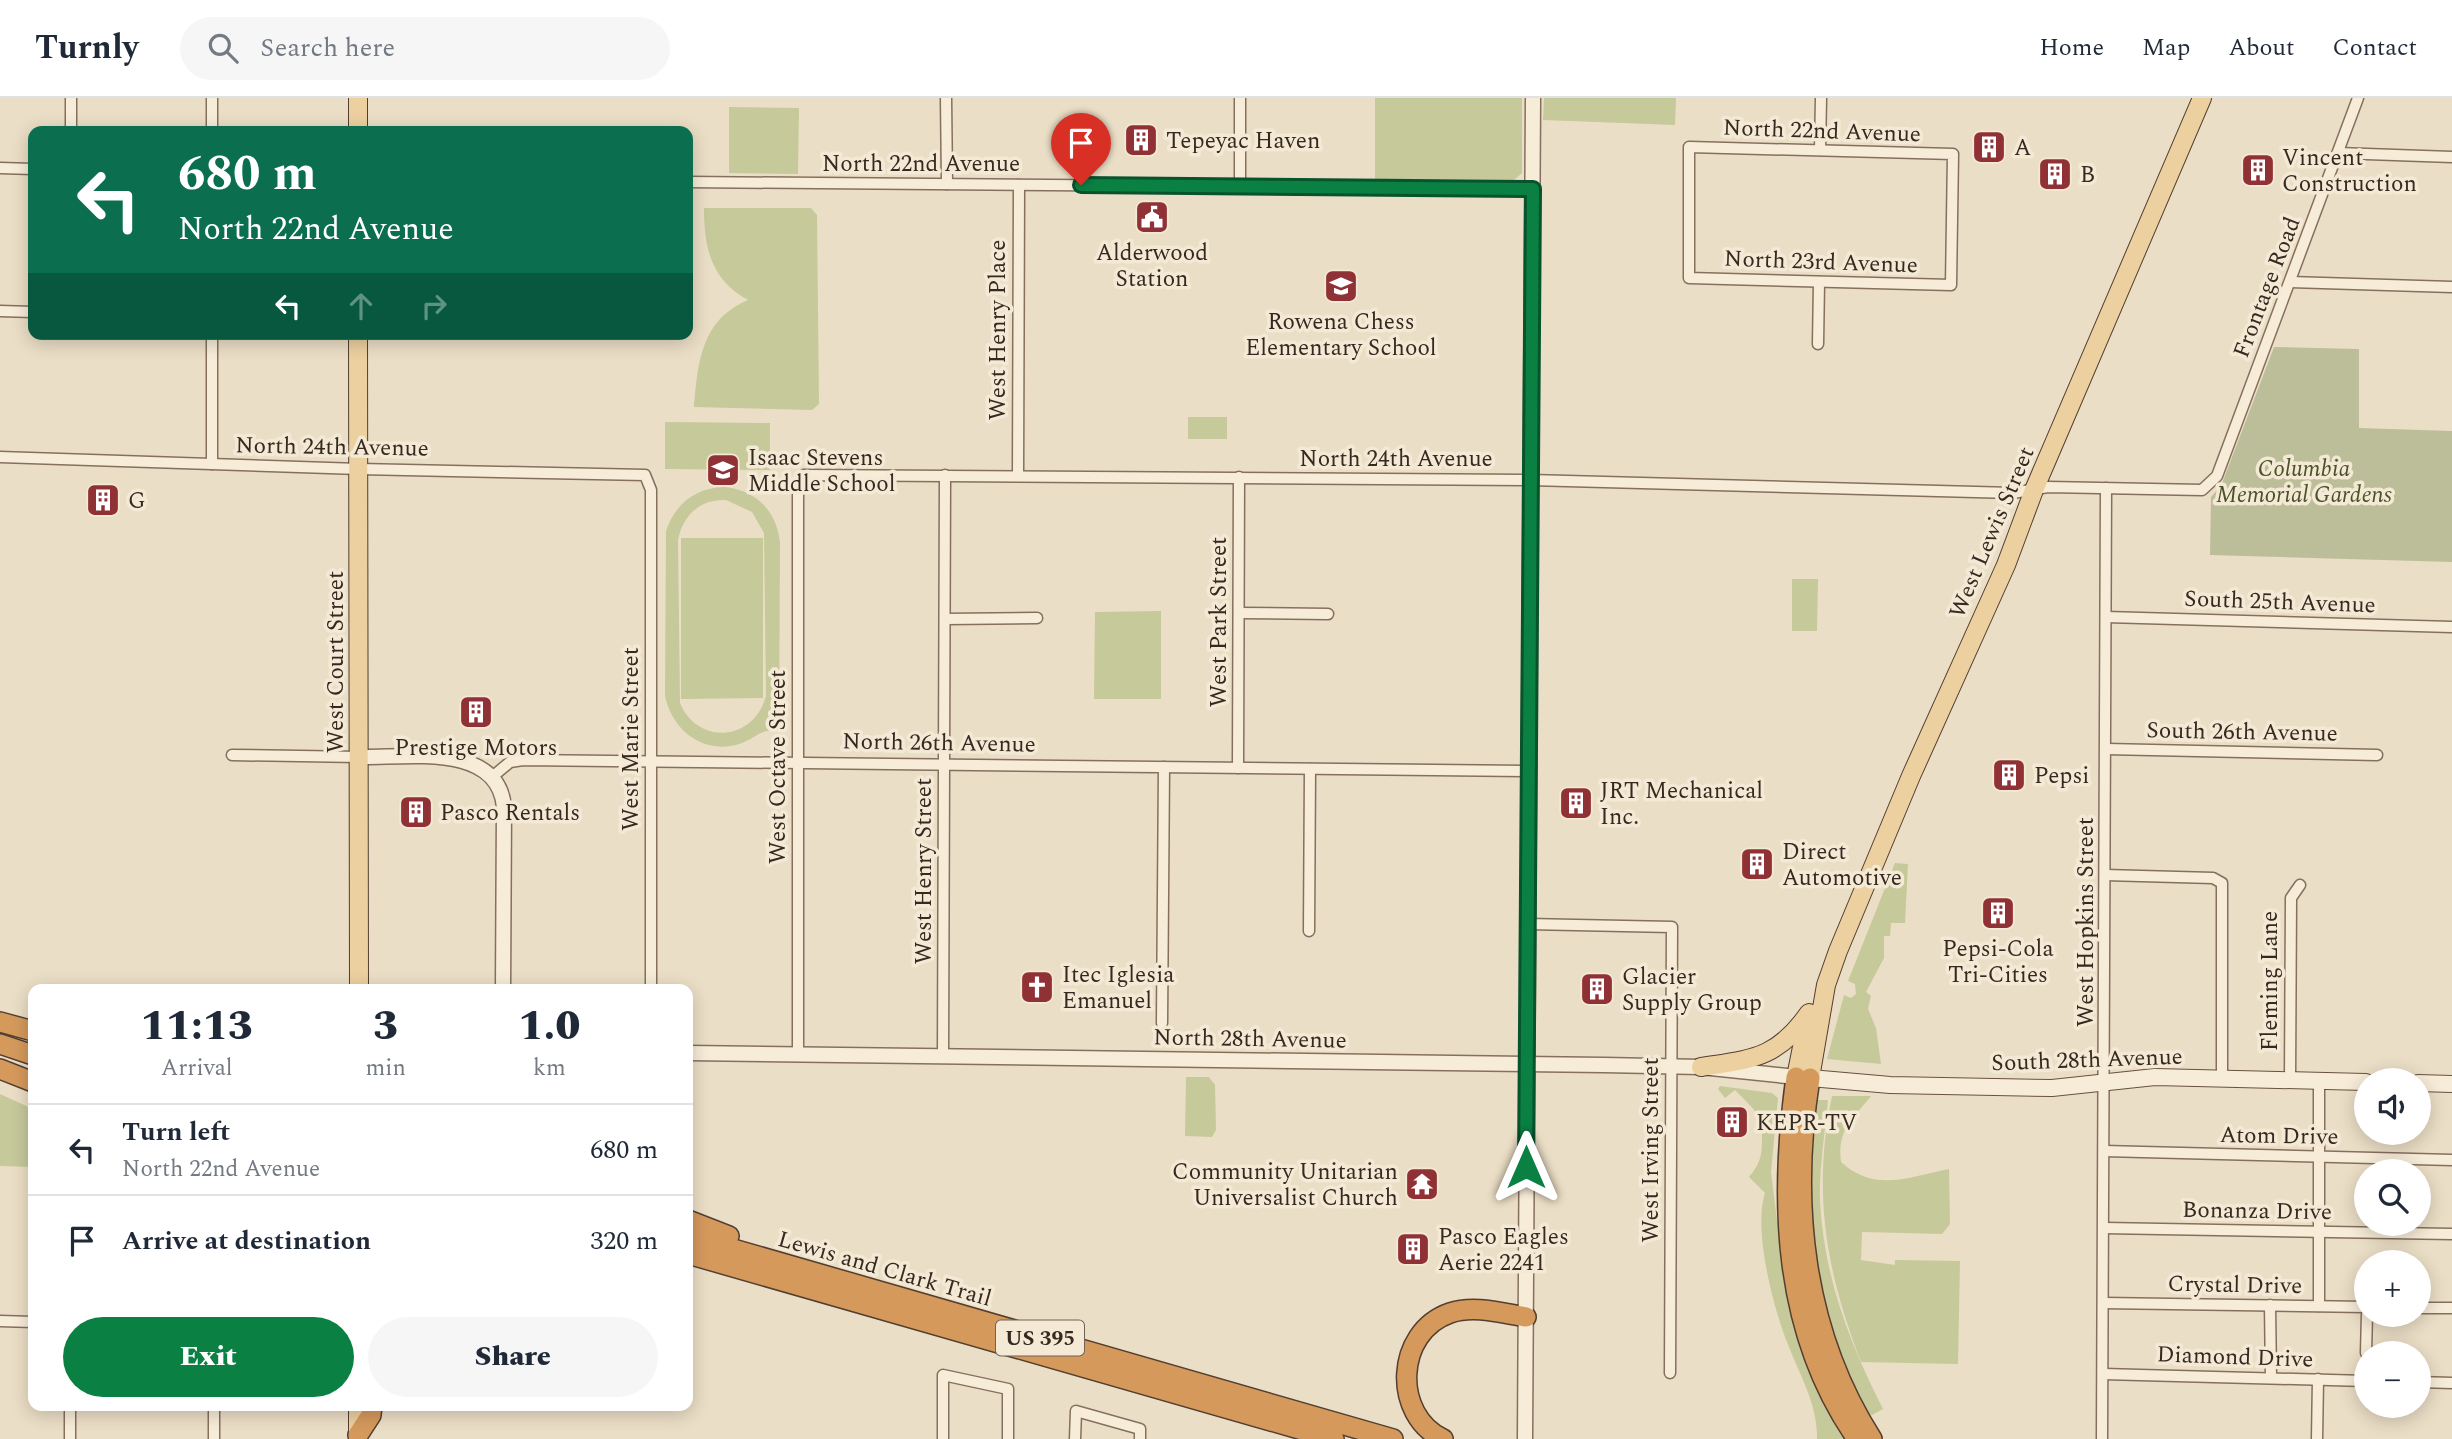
<!DOCTYPE html>
<meta charset="utf-8">
<style>
:root{--surface:#fff;--page:#f6f6f7;--text:#1f2937;--muted:#747a83;--line:#e0e1e3;--accent:#0b8043}
body{margin:0;font-family:Spectral,serif;background:var(--page);color:var(--text);height:100vh;display:flex;flex-direction:column;font-size:26px;white-space:nowrap}
*{box-sizing:border-box;margin:0}
p{font-size:23px;color:var(--muted)}
.icon{flex:none;width:38px;height:38px;fill:none;stroke:currentColor;stroke-width:2;stroke-linecap:round;stroke-linejoin:round}
.map{position:relative;flex:1;overflow:hidden}
.panel{position:absolute;left:28px;top:886px;width:665px;height:427px;display:flex;flex-direction:column;background:var(--surface);border-radius:14px;box-shadow:0 4px 18px #0003}
.panel>*{flex:none}
.hud{position:absolute;left:28px;top:28px;width:665px;height:214px;border-radius:14px;box-shadow:0 4px 18px #0003;background:#0b6e4f;color:#fff;overflow:hidden}
.tools{position:absolute;left:2354px;top:970px;display:grid;gap:14px}
.tools a{display:grid;place-items:center;width:77px;height:77px;border-radius:50%;background:var(--surface);box-shadow:0 4px 18px #0003;font-size:35px}
.pin{position:absolute;display:grid;place-items:center;width:60px;height:60px;color:#fff;margin:-72px -30px;border-radius:50% 50% 50% 0;rotate:-45deg;box-shadow:0 0 7px #0007}
.pin .icon{rotate:45deg}
.me{position:absolute;width:77px;margin:-38px;rotate:0deg;stroke-linejoin:round;filter:drop-shadow(0 0 5px #0008)}
.turn{display:flex;align-items:center;gap:24px;height:147px;padding:0 35px;font-size:32px}
.turn .icon{width:91px;height:91px;stroke-width:2.5}
.turn b{display:block;font-size:49px;line-height:60px}
.lanes{display:flex;align-items:center;height:66px;padding:0 35px;background:#0003;justify-content:center;gap:35px;direction:ltr}
.lanes .off{opacity:.35}
.eta{display:flex;justify-content:space-evenly;align-items:center;height:119px;text-align:center}
.eta b{font-size:42px;font-weight:800;line-height:49px}
.button{display:flex;gap:14px;margin-top:auto;padding:14px 35px}
.button a{flex:1;height:80px;border-radius:42px;background:var(--accent);color:#fff;font-size:28px;font-weight:800;line-height:80px;text-align:center}
.button a+a{background:var(--page);color:var(--text)}
ul{padding:0;list-style:none}
li{display:flex;align-items:center;gap:21px;height:91px;padding:0 35px;border-top:2px solid var(--line)}
li div{flex:1}
li b{display:block;font-size:26px}
li em{font-style:normal}
header{display:flex;align-items:center;gap:42px;box-sizing:border-box;height:98px;padding:0 35px;background:var(--surface);border-bottom:2px solid var(--line)}
header strong{font-size:33px}
nav{display:flex;gap:38px;margin-inline-start:auto;font-size:24px}
.search{width:490px;height:63px;background:var(--page);display:flex;align-items:center;gap:18px;box-sizing:border-box;padding:0 24px;border-radius:38px;color:var(--muted);font-size:26px}
.map>svg:first-child{display:block}
.green{fill:#c6c99a;fill-rule:evenodd}
.cemetery{fill:#bcbe99}
.lines{fill:none;stroke-linecap:round;stroke-linejoin:round}
.minor-casing{stroke:#85705d;stroke-width:13}
.tertiary-casing{stroke:#85705d;stroke-width:17}
.secondary-casing{stroke:#675140;stroke-width:18}
.primary-casing{stroke:#533f31;stroke-width:20}
.motorway-casing{stroke:#533f31;stroke-width:22}
.minor{stroke:#f7ecd8;stroke-width:10}
.tertiary{stroke:#f7ecd8;stroke-width:14}
.secondary{stroke:#f7ecd8;stroke-width:16}
.primary{stroke:#ecd0a0;stroke-width:18}
.motorway{stroke:#d5995c;stroke-width:19}
.route-casing{stroke:#07532c;stroke-width:18}
.route{stroke:#0b8043;stroke-width:12}
.labels{text-anchor:middle;stroke-width:7;stroke-linejoin:round;paint-order:stroke}
.shield{fill:#f3e9d5;stroke:#6f6356;stroke-width:2}
.shield-label{font-size:21px;font-weight:bold;fill:#362920}
.street-label{font-size:23px;fill:#362920;stroke:#f3e9d5}
.poi-label{font-size:23px;fill:#362920;stroke:#f3e9d5;text-anchor:start}
.park-label{font-size:23px;font-style:italic;fill:#495128;stroke:#f3e9d5}
</style>
<header>
<strong>Turnly</strong>
<div class="search"><svg class="icon" aria-label="search" viewBox="0 0 24 24"><circle cx="10" cy="10" r="6"/><path d="M15 15l6 6"/></svg>Search here</div>
<nav><a>Home</a><a>Map</a><a>About</a><a>Contact</a></nav>
</header>
<div class="map">
<svg width="2452" height="1341" viewBox="0 0 2452 1341">
<rect width="100%" height="100%" fill="#ebdec6"/>
<g class="green">
<polygon points="1375,0 1522,0 1522,75 1514,82 1375,81"/>
<polygon points="1544,0 1676,0 1675,27 1543,22"/>
<polygon points="729,9 799,10 798,76 729,75"/>
<path d="M704 110H811L817 117 819 306 812 312 694 309C698 264 701 222 748 202 711 182 704 150 704 110Z"/>
<rect x="1188" y="319" width="39" height="22"/>
<polygon points="665,324 770,325 770,372 665,371"/>
<path d="M724 389C756 392 777 413 780 445L779 632C756 632 758 640 739 646 703 657 672 632 665 598L666 433C675 406 695 390 724 389ZM726 402 752 414 764 435 766 598C754 643 698 648 680 605L678 442C683 417 700 401 726 402Z"/>
<polygon points="681,440 763,440 763,600 681,601"/>
<polygon points="1792,481 1818,481 1817,533 1792,533"/>
<polygon points="1161,513 1161,601 1094,601 1095,514"/>
<polygon points="1895,765 1908,766 1905,825 1891,825 1890,838 1884,838 1884,860 1866,894 1871,898 1868,911 1876,930 1881,966 1827,961 1844,897 1851,900 1856,896 1855,886 1848,883"/>
<polygon points="1186,979 1209,979 1215,987 1216,1032 1212,1039 1185,1038"/>
<path d="M1720 988 1772 995 1778 1000 1771 1074 1783 1171 1792 1212 1828 1310 1844 1341H1817C1818 1306 1799 1276 1787 1244 1773 1209 1753 1131 1765 1095L1749 1079C1759 1067 1762 1059 1762 1043 1763 1015 1754 1012 1735 992L1725 1000 1718 991Z"/>
<polygon points="0,996 33,1011 33,1069 0,1068"/>
<path d="M1832 998H1871C1852 1022 1837 1032 1841 1064 1875 1095 1908 1079 1949 1071L1950 1126 1942 1136 1862 1134 1861 1162 1895 1167V1162L1960 1163 1958 1266 1861 1264C1826 1173 1812 1095 1832 998Z"/>
<path d="M1818 1002H1828C1825 1035 1819 1070 1820 1103 1824 1179 1849 1244 1883 1311L1870 1318C1814 1212 1803 1120 1818 1002Z"/>
</g>
<polygon class="cemetery" points="2274,249 2359,251 2359,330 2452,333 2452,464 2210,457 2211,399 2221,388"/>
<g class="lines">
<g class="minor-casing">
<g id="minor">
<polyline points="212,0 212,33"/>
<polyline points="946,0 947,86"/>
<polyline points="1240,0 1240,89"/>
<polyline points="71,33 71,0"/>
<polygon points="1689,49 1953,56 1951,187 1689,180"/>
<polyline points="1820,52 1821,0"/>
<polyline points="2338,55 2452,59"/>
<polyline points="0,70 33,71"/>
<polyline points="688,84 1533,91"/>
<polyline points="2290,184 2452,189"/>
<polyline points="0,213 33,214"/>
<polyline points="1818,246 1819,184"/>
<polyline points="0,359 359,371 645,377 651,392 651,891"/>
<polyline points="212,366 212,236"/>
<polyline points="1018,377 1019,87"/>
<polyline points="1239,515 1328,516"/>
<polyline points="2106,519 2452,529"/>
<polyline points="945,521 1037,520"/>
<polyline points="2106,651 2377,657"/>
<polyline points="232,657 360,659"/>
<polyline points="1238,670 1239,379"/>
<polyline points="492,679 510,664 523,662 1528,673"/>
<polyline points="2105,777 2213,780 2222,785 2222,981"/>
<polyline points="1527,826 1672,829 1670,1275"/>
<polyline points="1309,833 1310,671"/>
<polyline points="1162,925 1164,669"/>
<polyline points="798,957 798,393 804,377 1530,382 2013,395 2048,389 2202,392 2217,378 2358,0"/>
<polyline points="943,959 945,377"/>
<polyline points="2290,982 2291,800 2300,787"/>
<polyline points="2104,1053 2452,1062"/>
<polyline points="2104,1130 2452,1136"/>
<polyline points="2104,1205 2366,1209"/>
<polyline points="2270,1207 2271,1280"/>
<polyline points="2319,1208 2319,983"/>
<polyline points="2418,1210 2452,1210"/>
<polyline points="0,1223 33,1224"/>
<polyline points="2366,1255 2367,1216"/>
<polyline points="2103,1276 2366,1283"/>
<polyline points="2418,1284 2452,1285"/>
<polyline points="214,1307 214,1341"/>
<polyline points="70,1341 70,1307"/>
<polyline points="943,1341 943,1277 1008,1291 1008,1341"/>
<polyline points="1075,1341 1076,1313 1140,1331 1140,1341"/>
<polyline points="2102,1341 2106,390"/>
<polyline points="2317,1341 2318,1281"/>
</g>
</g>
<g class="tertiary-casing">
<g id="tertiary">
<path d="M360 659C407 660 498 644 504 709L503 891"/>
<polyline points="688,955 1604,967 1701,969 1796,979"/>
<polyline points="1525,1341 1533,0"/>
</g>
</g>
<g class="secondary-casing">
<g id="secondary">
<polyline points="1799,979 1890,987 2052,990 2155,979 2366,984"/>
<polyline points="2418,985 2452,986"/>
</g>
</g>
<g class="primary-casing">
<g id="primary">
<polyline points="358,0 358,33"/>
<polyline points="358,236 359,891"/>
<path d="M1701 969C1752 961 1777 961 1809 915"/>
<polyline points="1796,979 1807,924"/>
<polyline points="1810,980 1826,887 1838,853 1911,678 2006,467 2034,392 2202,0"/>
<polyline points="358,1341 358,1307"/>
</g>
</g>
<g class="motorway-casing">
<g id="motorway">
<polyline points="0,924 33,933"/>
<polyline points="0,946 33,957"/>
<polyline points="0,971 33,984"/>
<path d="M1796 979C1779 1102 1782 1234 1857 1341"/>
<path d="M1810 980C1790 1105 1803 1233 1872 1341"/>
<polyline points="688,1122 729,1138"/>
<polyline points="688,1138 1393,1341"/>
<polyline points="688,1156 1334,1341"/>
<polyline points="358,1337 371,1317 372,1307"/>
<path d="M1443 1341C1392 1317 1395 1234 1450 1215 1474 1207 1501 1215 1526 1219"/>
</g>
</g>
<use href="#minor" class="minor"/>
<use href="#tertiary" class="tertiary"/>
<use href="#secondary" class="secondary"/>
<use href="#primary" class="primary"/>
<use href="#motorway" class="motorway"/>
</g>
<g class="lines">
<g class="route-casing">
<polyline id="route" points="1081,87 1533,91 1526,1069"/>
</g>
<use href="#route" class="route"/>
</g>
<defs>
<g id="building-square" transform="scale(1.75)"><rect x="-9" y="-9" width="18" height="18" rx="4" fill="#903136" stroke="#f3e9d5"/><path d="M-4-6H4V6H1V3H-1V6H-4ZM-2.5-4.3h1.7v1.8h-1.7ZM.8-4.3h1.7v1.8H.8ZM-2.5-1h1.7V.8h-1.7ZM.8-1h1.7V.8H.8Z" fill="#fff"/></g>
<g id="civic-square" transform="scale(1.75)"><rect x="-9" y="-9" width="18" height="18" rx="4" fill="#903136" stroke="#f3e9d5"/><path d="M-.6-6.5H3V-4.5H.6V-3L4-1V1h2V6H-6V1h2V-1L-.6-3ZM-1.2 2.5V6h2.4V2.5Z" fill="#fff"/></g>
<g id="school-square" transform="scale(1.75)"><rect x="-9" y="-9" width="18" height="18" rx="4" fill="#903136" stroke="#f3e9d5"/><path d="M0-5L7-2L0 1L-7-2ZM-4 1L0 2.5L4 1V4Q0 6-4 4Z" fill="#fff"/></g>
<g id="church-square" transform="scale(1.75)"><rect x="-9" y="-9" width="18" height="18" rx="4" fill="#903136" stroke="#f3e9d5"/><path d="M-1.2-6h2.4v3.5h3.3v2.4h-3.3V6h-2.4V-.1h-3.3v-2.4h3.3Z" fill="#fff"/></g>
<g id="temple-square" transform="scale(1.75)"><rect x="-9" y="-9" width="18" height="18" rx="4" fill="#903136" stroke="#f3e9d5"/><path d="M0-6L5-2H3V0L6.5 2.5H4V6H1.5V3h-3V6H-4V2.5H-6.5L-3 0V-2H-5Z" fill="#fff"/></g>
</defs>
<g fill-rule="evenodd">
<use href="#building-square" x="1141" y="42"/>
<use href="#building-square" x="1989" y="49"/>
<use href="#building-square" x="2258" y="72"/>
<use href="#building-square" x="2055" y="76"/>
<use href="#civic-square" x="1152" y="119"/>
<use href="#school-square" x="1341" y="188"/>
<use href="#school-square" x="723" y="372"/>
<use href="#building-square" x="103" y="402"/>
<use href="#building-square" x="476" y="614"/>
<use href="#building-square" x="2009" y="677"/>
<use href="#building-square" x="1576" y="705"/>
<use href="#building-square" x="416" y="714"/>
<use href="#building-square" x="1757" y="766"/>
<use href="#building-square" x="1998" y="815"/>
<use href="#church-square" x="1037" y="889"/>
<use href="#building-square" x="1597" y="891"/>
<use href="#building-square" x="1732" y="1024"/>
<use href="#temple-square" x="1422" y="1086"/>
<use href="#building-square" x="1413" y="1151"/>
</g>
<g class="labels">
<rect class="shield" x="996" y="1222.5" width="88" height="35" rx="5"/>
<g class="shield-label">
<text x="1040" y="1247">US 395</text>
</g>
<g class="street-label">
<text transform="translate(1822 32) rotate(2)" y="8">North 22nd Avenue</text>
<text x="921" y="73">North 22nd Avenue</text>
<text transform="translate(1821 163) rotate(2)" y="8">North 23rd Avenue</text>
<text transform="translate(2266 189) rotate(-69)" y="8">Frontage Road</text>
<text transform="translate(997 232) rotate(-90)" y="8">West Henry Place</text>
<text transform="translate(332 348) rotate(1)" y="8">North 24th Avenue</text>
<text x="1396" y="368">North 24th Avenue</text>
<text transform="translate(1991 434) rotate(-67)" y="8">West Lewis Street</text>
<text transform="translate(2280 503) rotate(2)" y="8">South 25th Avenue</text>
<text transform="translate(1218 524) rotate(-90)" y="8">West Park Street</text>
<text transform="translate(335 564) rotate(-90)" y="8">West Court Street</text>
<text transform="translate(2242 633) rotate(1)" y="8">South 26th Avenue</text>
<text transform="translate(630 641) rotate(-90)" y="8">West Marie Street</text>
<text transform="translate(939 644) rotate(1)" y="8">North 26th Avenue</text>
<text transform="translate(777 669) rotate(-90)" y="8">West Octave Street</text>
<text transform="translate(923 773) rotate(-90)" y="8">West Henry Street</text>
<text transform="translate(2085 824) rotate(-90)" y="8">West Hopkins Street</text>
<text transform="translate(2269 883) rotate(-90)" y="8">Fleming Lane</text>
<text transform="translate(1250 940) rotate(1)" y="8">North 28th Avenue</text>
<text transform="translate(2087 961) rotate(-2)" y="8">South 28th Avenue</text>
<text transform="translate(2279 1037) rotate(1)" y="8">Atom Drive</text>
<text transform="translate(1650 1052) rotate(-90)" y="8">West Irving Street</text>
<text transform="translate(2257 1112) rotate(1)" y="8">Bonanza Drive</text>
<text transform="translate(885 1170) rotate(16)" y="8">Lewis and Clark Trail</text>
<text transform="translate(2235 1186) rotate(1)" y="8">Crystal Drive</text>
<text transform="translate(2235 1258) rotate(2)" y="8">Diamond Drive</text>
</g>
<g class="poi-label">
<text x="1166" y="50">Tepeyac Haven</text>
<text x="2014" y="57">A</text>
<text x="2282" y="67">Vincent<tspan x="2282" dy="26">Construction</tspan></text>
<text x="2080" y="84">B</text>
<text x="1152" y="162" text-anchor="middle">Alderwood<tspan x="1152" dy="26">Station</tspan></text>
<text x="1341" y="231" text-anchor="middle">Rowena Chess<tspan x="1341" dy="26">Elementary School</tspan></text>
<text x="748" y="367">Isaac Stevens<tspan x="748" dy="26">Middle School</tspan></text>
<text x="128" y="410">G</text>
<text x="476" y="657" text-anchor="middle">Prestige Motors</text>
<text x="2034" y="685">Pepsi</text>
<text x="1600" y="700">JRT Mechanical<tspan x="1600" dy="26">Inc.</tspan></text>
<text x="440" y="722">Pasco Rentals</text>
<text x="1782" y="761">Direct<tspan x="1782" dy="26">Automotive</tspan></text>
<text x="1998" y="858" text-anchor="middle">Pepsi-Cola<tspan x="1998" dy="26">Tri-Cities</tspan></text>
<text x="1062" y="884">Itec Iglesia<tspan x="1062" dy="26">Emanuel</tspan></text>
<text x="1622" y="886">Glacier<tspan x="1622" dy="26">Supply Group</tspan></text>
<text x="1756" y="1032">KEPR-TV</text>
<text x="1398" y="1081" text-anchor="end">Community Unitarian<tspan x="1398" dy="26">Universalist Church</tspan></text>
<text x="1438" y="1146">Pasco Eagles<tspan x="1438" dy="26">Aerie 2241</tspan></text>
</g>
<g class="park-label">
<text x="2304" y="378">Columbia<tspan x="2304" dy="26">Memorial Gardens</tspan></text>
</g>
</g>
</svg>
<div class="tools">
<a><svg class="icon" aria-label="sound" viewBox="0 0 24 24"><path d="M4 9h4l5-4v14l-5-4H4zM17 9q2 3 0 6"/></svg></a>
<a><svg class="icon" aria-label="search" viewBox="0 0 24 24"><circle cx="10" cy="10" r="6"/><path d="M15 15l6 6"/></svg></a>
<a>+</a>
<a>−</a>
</div>
<div class="pin" style="left:1081px;top:87px;background:#d93025"><svg class="icon" aria-label="arrive" viewBox="0 0 24 24"><path d="M6 21V4h12l-3 4 3 4H6"/></svg></div>
<svg class="me" style="left:1526px;top:1069px" viewBox="-20 -20 40 40"><path d="M0-17L14 15 0 8-14 15z" fill="#0b8043" stroke="#fff" stroke-width="4"/></svg>
<div class="hud">
<div class="turn"><svg class="icon" aria-label="left" viewBox="0 0 24 24"><path d="M17 20v-9H6M10 6l-5 5 5 5"/></svg><div><b>680 m</b>North 22nd Avenue</div></div>
<div class="lanes"><svg class="icon" aria-label="left" viewBox="0 0 24 24"><path d="M17 20v-9H6M10 6l-5 5 5 5"/></svg><svg class="icon off" aria-label="ahead" viewBox="0 0 24 24"><path d="M12 20V5M6 11l6-6 6 6"/></svg><svg class="icon off" aria-label="right" viewBox="0 0 24 24"><path d="M7 20v-9h11M14 6l5 5-5 5"/></svg></div>
</div>
<section class="panel">
<div class="eta">
<div><b>11:13</b><p>Arrival</p></div>
<div><b>3</b><p>min</p></div>
<div><b>1.0</b><p>km</p></div>
</div>
<ul>
<li><svg class="icon" aria-label="left" viewBox="0 0 24 24"><path d="M17 20v-9H6M10 6l-5 5 5 5"/></svg><div><b>Turn left</b><p>North 22nd Avenue</p></div><em>680 m</em></li>
<li><svg class="icon" aria-label="arrive" viewBox="0 0 24 24"><path d="M6 21V4h12l-3 4 3 4H6"/></svg><div><b>Arrive at destination</b></div><em>320 m</em></li>
</ul>
<div class="button"><a>Exit</a><a>Share</a></div>
</section>
</div>
